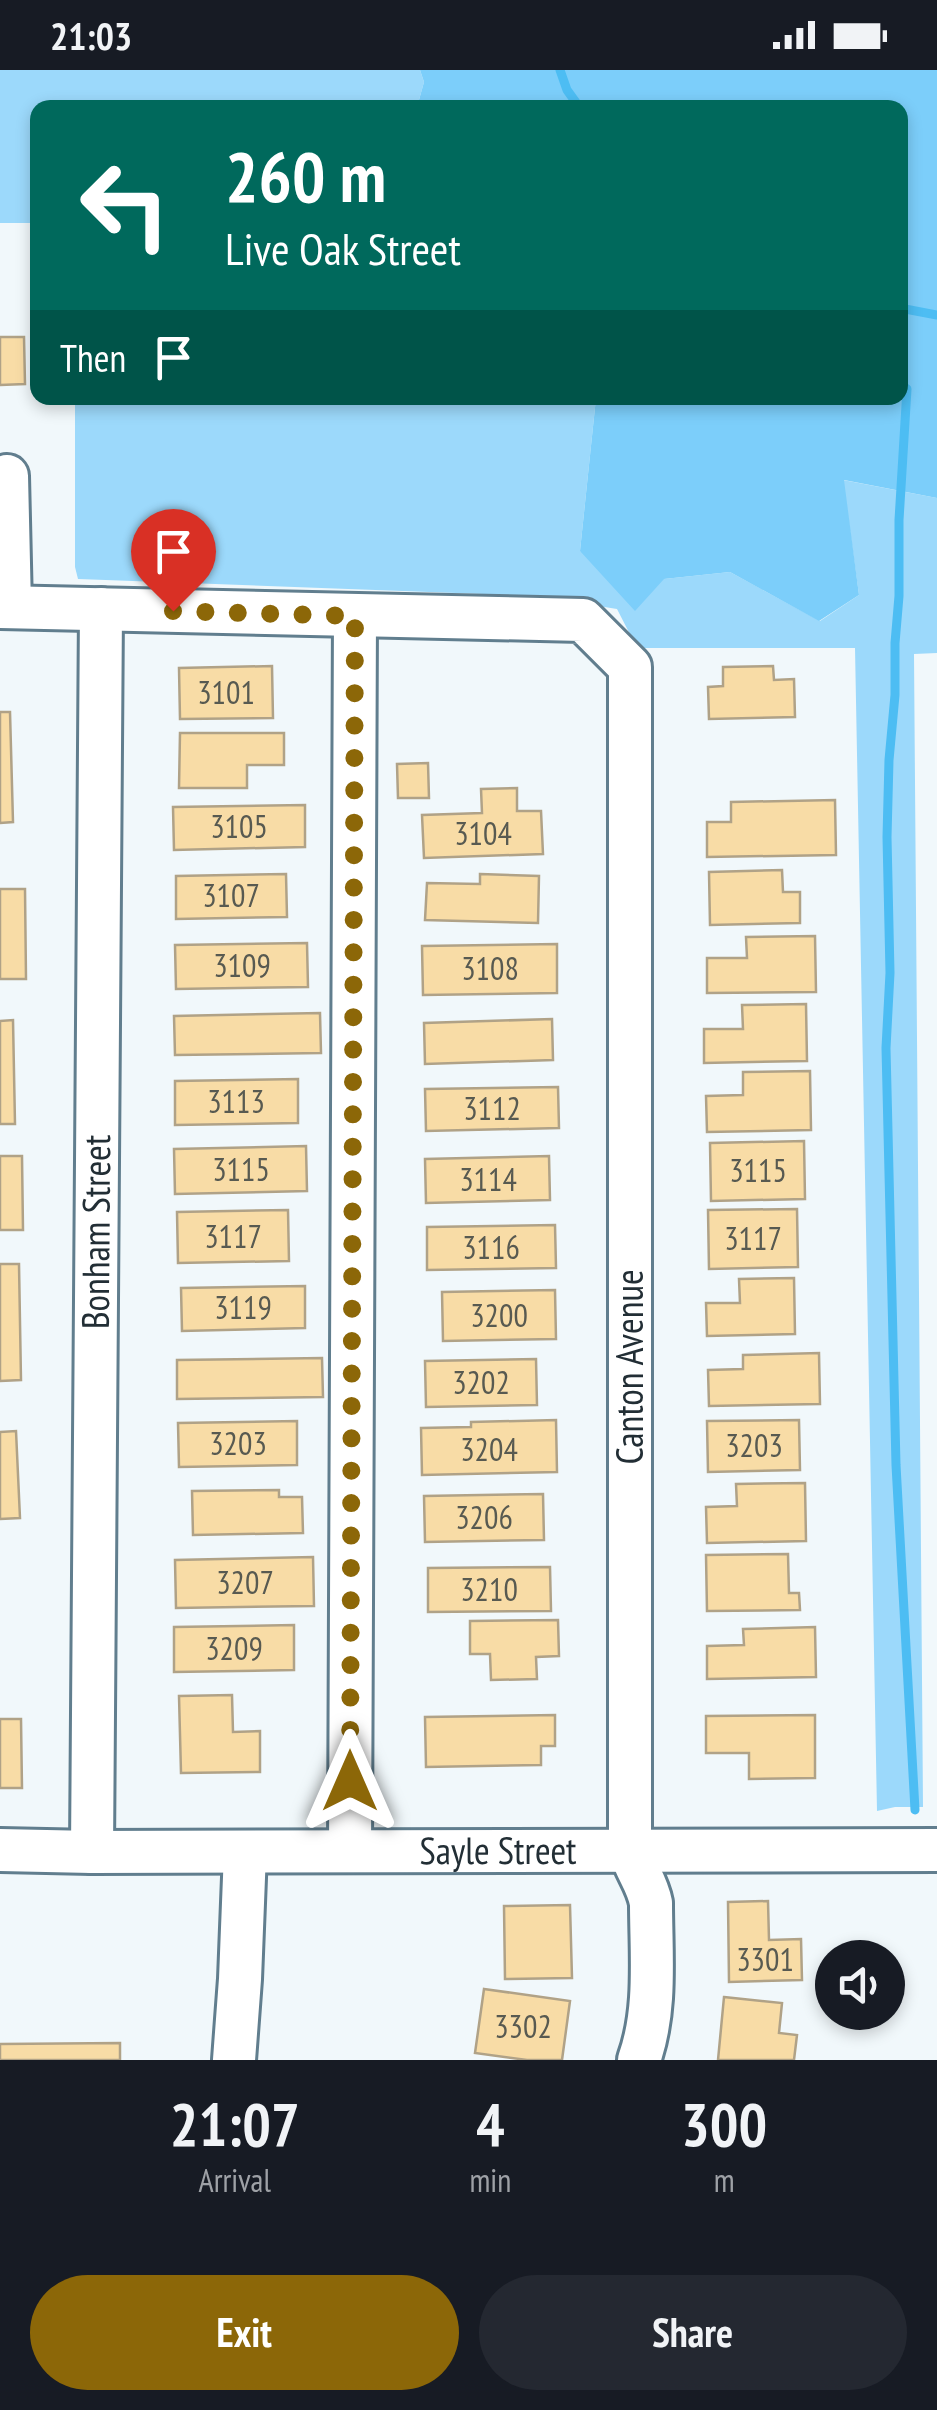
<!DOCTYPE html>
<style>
:root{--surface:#171b24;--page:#242831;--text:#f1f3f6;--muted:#9ea1a6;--accent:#8c6708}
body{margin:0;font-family:"PT Sans Narrow",sans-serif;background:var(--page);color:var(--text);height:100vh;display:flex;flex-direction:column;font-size:38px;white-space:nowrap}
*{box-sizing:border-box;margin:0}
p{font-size:32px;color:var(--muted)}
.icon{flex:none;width:55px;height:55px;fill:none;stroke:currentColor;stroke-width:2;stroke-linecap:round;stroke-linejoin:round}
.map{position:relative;height:1990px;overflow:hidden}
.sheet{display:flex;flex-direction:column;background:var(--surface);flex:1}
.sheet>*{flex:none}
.hud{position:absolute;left:30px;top:30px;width:878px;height:305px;border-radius:20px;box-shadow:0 5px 15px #0003;background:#00695c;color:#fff;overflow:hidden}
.tools{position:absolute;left:815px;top:1870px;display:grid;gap:20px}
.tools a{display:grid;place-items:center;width:90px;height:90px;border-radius:50%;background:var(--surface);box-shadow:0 5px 15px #0003;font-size:50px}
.pin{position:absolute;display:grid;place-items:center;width:85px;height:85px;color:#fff;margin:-102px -42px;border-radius:50% 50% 50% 0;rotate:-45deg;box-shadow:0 0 10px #0007}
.pin .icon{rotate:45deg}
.me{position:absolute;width:110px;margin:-55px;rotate:0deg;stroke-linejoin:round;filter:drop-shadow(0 0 8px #0008)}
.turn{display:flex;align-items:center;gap:35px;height:210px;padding:0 30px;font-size:45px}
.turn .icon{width:130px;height:130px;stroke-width:2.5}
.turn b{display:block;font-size:70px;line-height:85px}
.then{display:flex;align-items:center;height:95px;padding:0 30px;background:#0003;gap:20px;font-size:38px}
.eta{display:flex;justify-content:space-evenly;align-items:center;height:170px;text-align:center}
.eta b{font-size:60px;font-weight:700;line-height:70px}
.primary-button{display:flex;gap:20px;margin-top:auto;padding:20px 30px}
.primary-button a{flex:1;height:115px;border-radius:60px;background:var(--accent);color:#fff;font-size:40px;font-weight:700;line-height:115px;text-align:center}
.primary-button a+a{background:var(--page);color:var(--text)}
.status{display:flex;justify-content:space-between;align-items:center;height:70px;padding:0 50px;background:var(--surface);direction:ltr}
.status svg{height:28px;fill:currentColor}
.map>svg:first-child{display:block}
.green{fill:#9cd9fb}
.forest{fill:#7ccefa}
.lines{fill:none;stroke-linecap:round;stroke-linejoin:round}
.stream{stroke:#4dbdf3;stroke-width:9}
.building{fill:#f8dca6;stroke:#b0a287;stroke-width:2.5}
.minor-casing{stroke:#617e8e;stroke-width:48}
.minor{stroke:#fff;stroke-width:42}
.route{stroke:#8c6708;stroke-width:18;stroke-dasharray:0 32.4}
.labels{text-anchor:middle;stroke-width:8;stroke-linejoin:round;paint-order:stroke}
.number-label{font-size:32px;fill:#585a51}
.street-label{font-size:38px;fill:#222e35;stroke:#fff}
</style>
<div class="status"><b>21:03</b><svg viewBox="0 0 49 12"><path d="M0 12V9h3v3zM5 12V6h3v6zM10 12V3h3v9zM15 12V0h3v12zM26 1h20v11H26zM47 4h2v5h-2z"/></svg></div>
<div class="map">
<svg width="937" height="1990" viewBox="0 0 937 1990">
<rect width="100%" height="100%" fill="#f1f8fb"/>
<g class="green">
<polygon points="0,0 420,0 424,12 417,37 38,38 37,153 0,153"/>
<polygon points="75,328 596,328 580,481 664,509 730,502 820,551 859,525 843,410 937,428 937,583 914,584 923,1737 895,1737 877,1741 855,578 637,578 617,539 536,526 78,509 75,497"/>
</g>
<polygon class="forest" points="420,0 937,0 937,428 844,410 859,525 819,551 730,502 664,509 635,541 580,481 596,328 900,328 900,38 417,37 424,12"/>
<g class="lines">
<g class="stream">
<polyline points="560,0 567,20 580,38"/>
<polyline points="900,238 937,245"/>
<polyline points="900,314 907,319 899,450 899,526 895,573 895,625 889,690 887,767 890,903 886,978 896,1395 915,1740"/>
</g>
</g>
<g class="building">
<polygon points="0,267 24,267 25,314 0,315"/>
<polygon points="272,596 273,648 180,649 179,598"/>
<polygon points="773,596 774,610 794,609 795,647 709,649 708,617 723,616 723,597"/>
<polygon points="0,642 10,642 13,752 0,753"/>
<polygon points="180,663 284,663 284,695 247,695 247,718 179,718"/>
<polygon points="428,693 429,728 398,728 397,694"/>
<polygon points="517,718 517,741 541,741 543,784 424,788 422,745 482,743 481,719"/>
<polygon points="835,730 836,785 707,787 707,752 731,752 731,732"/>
<polygon points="305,735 305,777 174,780 173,737"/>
<polygon points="782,800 783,822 800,822 800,853 710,855 709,802"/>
<polygon points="286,804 287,847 176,849 176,806"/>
<polygon points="480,804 539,806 538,853 425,850 427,813 480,814"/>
<polygon points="0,819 25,819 26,909 0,909"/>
<polygon points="815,866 816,922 707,923 707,888 747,888 746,867"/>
<polygon points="307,873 308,917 176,919 175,875"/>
<polygon points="557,874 557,923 423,925 422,876"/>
<polygon points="806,934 807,991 704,993 704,959 743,959 742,935"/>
<polygon points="320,943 321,983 175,985 174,946"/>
<polygon points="552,949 553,990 425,994 424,953"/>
<polygon points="13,950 15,1054 0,1054 0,951"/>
<polygon points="810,1001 811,1060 707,1062 706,1026 743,1025 743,1002"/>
<polygon points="298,1009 298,1053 175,1055 175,1011"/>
<polygon points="558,1017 559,1058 426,1061 425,1019"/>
<polygon points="804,1071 805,1129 711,1131 710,1073"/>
<polygon points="306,1076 307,1121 175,1124 174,1079"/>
<polygon points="0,1086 22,1086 23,1160 0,1160"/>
<polygon points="549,1086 550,1130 426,1133 425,1089"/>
<polygon points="797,1139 798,1197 709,1199 708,1140"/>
<polygon points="288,1140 289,1191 178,1193 177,1142"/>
<polygon points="555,1155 556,1198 427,1200 427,1157"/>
<polygon points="0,1194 19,1194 21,1310 0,1311"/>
<polygon points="794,1208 795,1264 707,1266 706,1233 740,1233 739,1209"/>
<polygon points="305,1216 305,1258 182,1261 181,1218"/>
<polygon points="555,1220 556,1269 443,1271 442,1222"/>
<polygon points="819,1283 820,1334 709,1336 708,1300 743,1299 743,1285"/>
<polygon points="322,1288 323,1327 177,1329 177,1290"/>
<polygon points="536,1289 537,1335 426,1337 425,1291"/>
<polygon points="556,1350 557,1402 422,1405 421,1358 471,1357 471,1352"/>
<polygon points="799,1350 800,1400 708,1402 707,1351"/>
<polygon points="297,1351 297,1395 179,1397 178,1353"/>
<polygon points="16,1361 20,1448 0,1449 0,1362"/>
<polygon points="805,1413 806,1471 707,1473 706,1437 737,1436 736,1414"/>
<polygon points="279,1420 279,1427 302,1427 303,1463 193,1465 192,1421"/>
<polygon points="543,1424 544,1470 425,1472 424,1426"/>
<polygon points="788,1484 789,1523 799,1523 800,1540 707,1541 706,1485"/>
<polygon points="313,1487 314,1536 176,1538 175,1490"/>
<polygon points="550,1497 551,1541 428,1542 428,1498"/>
<polygon points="558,1550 559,1586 536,1587 537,1609 491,1610 490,1584 470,1584 470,1551"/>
<polygon points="294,1555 294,1600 174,1602 174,1557"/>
<polygon points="815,1557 816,1607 707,1609 707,1576 744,1575 743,1559"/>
<polygon points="232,1625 233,1662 260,1661 260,1702 181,1703 179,1626"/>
<polygon points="555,1645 555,1676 541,1676 541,1695 426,1697 425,1647"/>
<polygon points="815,1645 815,1708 749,1709 749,1683 706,1683 706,1646"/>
<polygon points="0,1649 21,1649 22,1718 0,1718"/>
<polygon points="768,1831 769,1870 801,1869 802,1910 729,1912 728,1832"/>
<polygon points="570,1835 572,1908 505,1909 504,1836"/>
<polygon points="484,1919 570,1931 562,1990 527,1990 475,1983"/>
<polygon points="724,1927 782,1933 779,1963 797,1965 794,1990 718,1990"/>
<polygon points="120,1973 120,1990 0,1990 0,1974"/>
</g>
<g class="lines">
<g class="minor-casing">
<g id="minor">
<polyline points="7,406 10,537"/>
<path d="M0 537 583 550 630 597V1780C636 1801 647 1812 651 1833 651 1885 657 1940 639 1990"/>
<path id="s1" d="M0 1780 92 1782 937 1780"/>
<polyline points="350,1781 355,546"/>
<path id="s2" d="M92 1782 101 539"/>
<polyline points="234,1990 240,1909 245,1782"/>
</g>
</g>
<use href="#minor" class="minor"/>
</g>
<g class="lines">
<polyline class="route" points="173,541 355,546 350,1711"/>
</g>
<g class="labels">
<g class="number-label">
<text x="226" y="634">3101</text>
<text x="239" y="768">3105</text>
<text x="483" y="775">3104</text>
<text x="231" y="837">3107</text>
<text x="242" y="907">3109</text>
<text x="490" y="910">3108</text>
<text x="236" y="1043">3113</text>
<text x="492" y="1050">3112</text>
<text x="241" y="1111">3115</text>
<text x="758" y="1112">3115</text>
<text x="488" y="1121">3114</text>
<text x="233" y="1178">3117</text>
<text x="753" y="1180">3117</text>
<text x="491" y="1189">3116</text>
<text x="243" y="1249">3119</text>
<text x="499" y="1257">3200</text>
<text x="481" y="1324">3202</text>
<text x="238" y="1385">3203</text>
<text x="754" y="1387">3203</text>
<text x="489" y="1391">3204</text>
<text x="484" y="1459">3206</text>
<text x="245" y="1524">3207</text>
<text x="489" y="1531">3210</text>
<text x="234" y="1590">3209</text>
<text x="765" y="1901">3301</text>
<text x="523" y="1968">3302</text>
</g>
<g class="street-label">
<text dy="13" stroke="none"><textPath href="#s2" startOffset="620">Bonham Street</textPath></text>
<text transform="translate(630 1297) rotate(-90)" y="13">Canton Avenue</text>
<text dy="13" stroke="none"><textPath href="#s1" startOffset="498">Sayle Street</textPath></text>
</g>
</g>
</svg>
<div class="tools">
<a><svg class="icon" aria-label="sound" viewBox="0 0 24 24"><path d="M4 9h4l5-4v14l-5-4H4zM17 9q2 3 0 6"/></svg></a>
</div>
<div class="pin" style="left:173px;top:541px;background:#d93025"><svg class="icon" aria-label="arrive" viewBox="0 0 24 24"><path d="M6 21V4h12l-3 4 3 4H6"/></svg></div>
<svg class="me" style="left:350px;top:1711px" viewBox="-20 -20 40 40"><path d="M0-17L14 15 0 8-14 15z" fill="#8c6708" stroke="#fff" stroke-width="4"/></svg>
<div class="hud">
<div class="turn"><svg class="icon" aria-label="left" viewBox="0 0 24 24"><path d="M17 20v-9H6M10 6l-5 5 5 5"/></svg><div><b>260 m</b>Live Oak Street</div></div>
<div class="then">Then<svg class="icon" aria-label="arrive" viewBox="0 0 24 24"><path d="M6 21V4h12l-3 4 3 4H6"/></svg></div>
</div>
</div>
<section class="sheet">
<div class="eta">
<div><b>21:07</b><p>Arrival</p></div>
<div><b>4</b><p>min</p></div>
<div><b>300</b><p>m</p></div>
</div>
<div class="primary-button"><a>Exit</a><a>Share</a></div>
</section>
